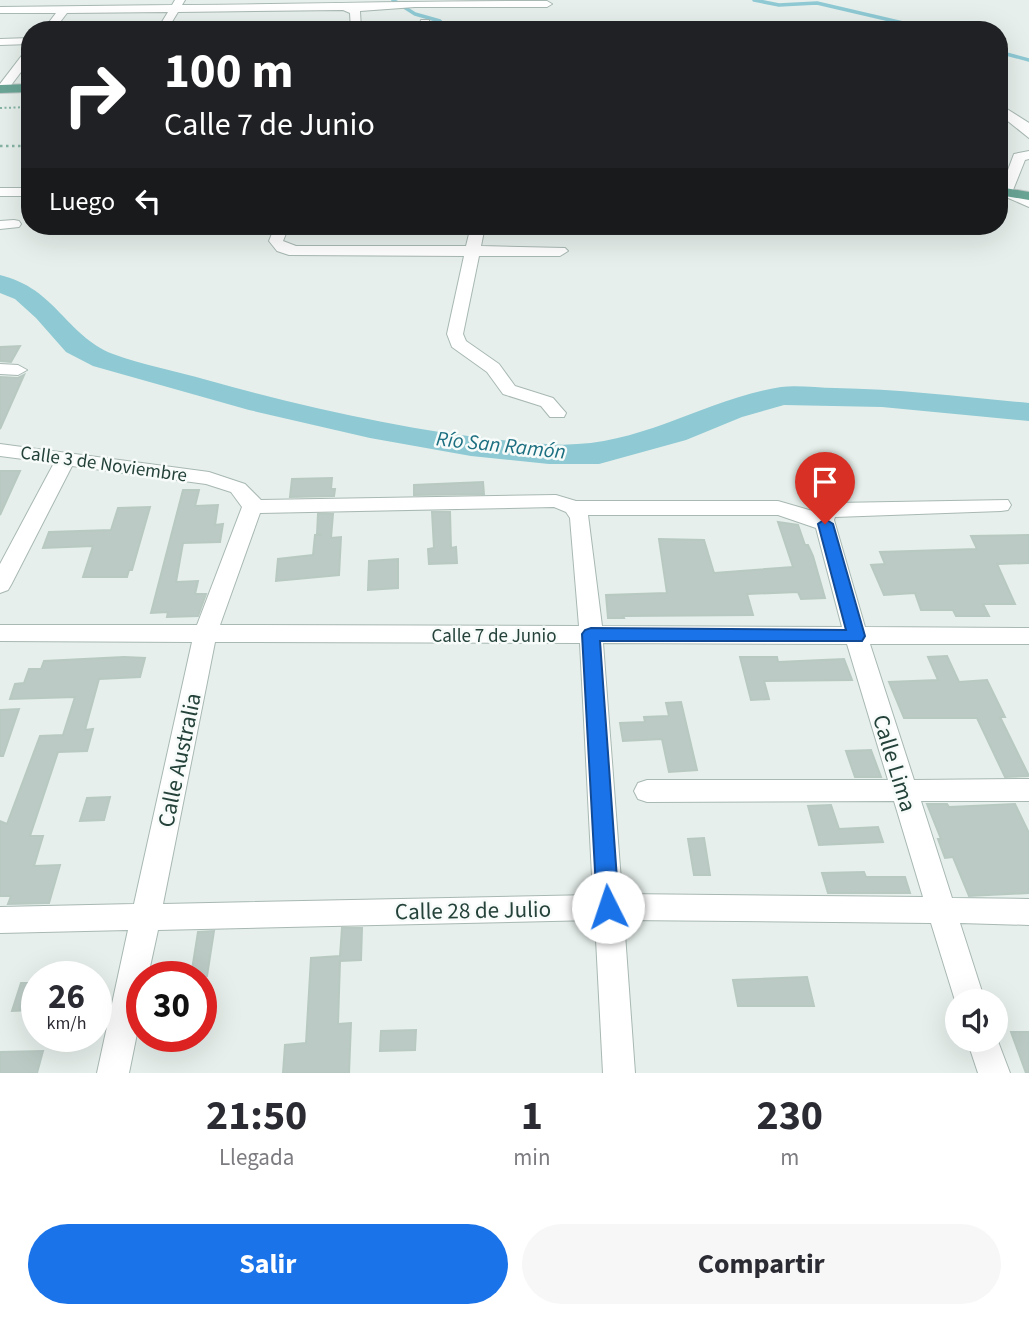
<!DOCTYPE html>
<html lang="es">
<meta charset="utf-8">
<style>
:root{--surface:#fff;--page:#f7f7f7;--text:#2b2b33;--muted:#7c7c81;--accent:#1a73e8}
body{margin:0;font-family:"Source Sans 3",sans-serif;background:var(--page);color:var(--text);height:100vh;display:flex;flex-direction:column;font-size:26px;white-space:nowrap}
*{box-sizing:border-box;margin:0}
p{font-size:23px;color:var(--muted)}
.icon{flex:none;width:38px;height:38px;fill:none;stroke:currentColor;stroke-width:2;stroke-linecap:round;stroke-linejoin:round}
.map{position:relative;height:1073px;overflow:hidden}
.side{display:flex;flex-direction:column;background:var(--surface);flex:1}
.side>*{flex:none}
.guide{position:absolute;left:21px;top:21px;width:987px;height:214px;border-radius:28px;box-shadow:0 7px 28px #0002;background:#202124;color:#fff;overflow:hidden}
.buttons{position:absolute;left:945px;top:989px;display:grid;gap:14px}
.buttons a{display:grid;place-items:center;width:63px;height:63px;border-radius:50%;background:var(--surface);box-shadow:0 7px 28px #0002;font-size:35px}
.speed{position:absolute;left:21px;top:961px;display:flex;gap:14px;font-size:35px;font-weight:700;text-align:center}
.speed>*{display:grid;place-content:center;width:91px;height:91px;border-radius:50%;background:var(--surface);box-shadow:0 7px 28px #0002;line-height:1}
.speed small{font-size:18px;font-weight:400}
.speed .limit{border:10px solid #d22;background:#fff;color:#111}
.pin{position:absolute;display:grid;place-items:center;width:60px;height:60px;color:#fff;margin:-72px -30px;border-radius:50% 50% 50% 0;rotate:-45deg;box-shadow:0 0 7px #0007}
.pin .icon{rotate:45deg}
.me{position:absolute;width:77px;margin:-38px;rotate:356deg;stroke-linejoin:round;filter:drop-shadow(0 0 5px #0008)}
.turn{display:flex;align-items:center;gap:24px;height:147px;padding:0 28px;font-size:32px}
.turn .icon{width:91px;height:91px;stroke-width:2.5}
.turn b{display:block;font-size:49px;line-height:60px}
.then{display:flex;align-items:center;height:66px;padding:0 28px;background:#0003;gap:14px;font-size:26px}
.eta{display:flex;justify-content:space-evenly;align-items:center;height:119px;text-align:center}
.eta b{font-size:42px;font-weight:700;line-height:49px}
.action{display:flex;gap:14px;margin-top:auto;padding:14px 28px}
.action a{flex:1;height:80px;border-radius:42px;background:var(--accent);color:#fff;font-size:28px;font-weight:700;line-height:80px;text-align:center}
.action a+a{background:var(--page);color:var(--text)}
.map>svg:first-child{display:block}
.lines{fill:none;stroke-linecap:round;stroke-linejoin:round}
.stream{stroke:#8ec9d4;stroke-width:3.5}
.river{fill:#8ec9d4;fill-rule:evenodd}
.building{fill:#bbcac4;stroke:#b8c9c2;stroke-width:2}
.minor-casing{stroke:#a8b8b2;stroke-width:2}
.major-casing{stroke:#c2cac8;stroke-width:2}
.path-far1{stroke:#86b3a5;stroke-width:2;stroke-dasharray:2 2.5;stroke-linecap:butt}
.path{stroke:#86b3a5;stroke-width:2.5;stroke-dasharray:2.5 3.5;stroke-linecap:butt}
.minor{fill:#fff;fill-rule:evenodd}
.major{fill:#6aa596;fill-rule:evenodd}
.route{fill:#1a73e8;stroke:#114b97;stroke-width:2}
.labels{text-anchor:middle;stroke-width:5;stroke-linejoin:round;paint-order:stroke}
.street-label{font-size:19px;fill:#24423a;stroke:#f7fbf9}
.water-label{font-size:21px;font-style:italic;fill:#1c6f80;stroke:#f7fbf9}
.near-street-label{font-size:23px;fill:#24423a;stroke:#f7fbf9}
</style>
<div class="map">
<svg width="1029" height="1073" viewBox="0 0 1029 1073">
<rect width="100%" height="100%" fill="#e6efeb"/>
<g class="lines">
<g class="stream">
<polyline points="393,0 415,14 440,21 447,30"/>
<polyline points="754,0 779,5 817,3 933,30"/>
<polyline points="999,52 1029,60"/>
</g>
<path class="river" d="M0 275C57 289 65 335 113 354 143 365 176 371 207 380 318 411 432 436 546 444 637 451 697 401 781 387 798 385 818 388 835 388 900 389 964 397 1029 403V421L882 407 784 405 742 417 686 440 599 464H549L471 456 370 438 249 410 93 366 66 352 36 318 15 299 0 293Z"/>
</g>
<g class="building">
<polygon points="20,346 11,362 0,361 0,347"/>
<polygon points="24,375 0,429 0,377 18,378"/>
<polygon points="0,471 20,471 0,515"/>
<polygon points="332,478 331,489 335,489 334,496 290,497 292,479"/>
<polygon points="483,482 484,494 414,495 414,485"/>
<polygon points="183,490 199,490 195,506 218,505 215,525 223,524 220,542 183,543 176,582 198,581 195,594 206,594 198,616 167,617 168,612 151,613"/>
<polygon points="150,507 132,570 129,570 127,577 83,577 93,546 43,548 49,532 111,530 118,508"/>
<polygon points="432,512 450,512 451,548 456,547 457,563 429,564 428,549 434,548"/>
<polygon points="318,514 333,514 331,538 341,537 339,575 276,581 278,559 313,555 315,535 322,535 317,534"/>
<polygon points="778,522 798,525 805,545 808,545 813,556 825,598 801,599 798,592 747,594 753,615 623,616 624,618 608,618 606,595 667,593 659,539 704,540 714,573 793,567"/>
<polygon points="1029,535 1029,563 997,564 1015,604 983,604 989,616 956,616 953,610 921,610 915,593 884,595 871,565 885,564 880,552 977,549 971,536"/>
<polygon points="398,559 398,588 368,590 369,561"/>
<polygon points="947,656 959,682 987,680 1005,717 1000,717 1029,776 1005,777 977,718 904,718 889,682 938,680 928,657"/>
<polygon points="124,657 145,658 140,677 99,679 85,730 93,729 87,751 58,752 30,836 43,836 34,866 60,865 49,903 8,904 11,896 0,896 0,821 7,824 40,736 63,735 75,697 10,699 15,684 24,683 29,669 41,669 44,661"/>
<polygon points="740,657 777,657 778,662 844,659 852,680 764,681 769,699 751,700"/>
<polygon points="681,702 697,770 669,772 662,739 623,741 620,723 645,722 644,717 669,716 666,703"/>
<polygon points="19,709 3,756 0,756 0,710"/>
<polygon points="871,750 881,777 855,777 846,751"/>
<polygon points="110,797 104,820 80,821 87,798"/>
<polygon points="927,804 947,804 949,807 1015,804 1029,833 1029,893 969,896 953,857 945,858 938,839 941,839"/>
<polygon points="831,805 839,829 878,827 883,842 819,845 808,806"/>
<polygon points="704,838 710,875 694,875 688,839"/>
<polygon points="864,872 866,877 905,877 910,893 828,893 822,873"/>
<polygon points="342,928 362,928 361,960 340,961 338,1024 351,1023 349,1073 283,1073 285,1045 306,1043 311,958 340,956"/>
<polygon points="214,931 207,976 191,976 198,932"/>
<polygon points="807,977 814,1006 738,1006 733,980"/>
<polygon points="21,983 37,983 32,1010 12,1011"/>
<polygon points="416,1030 415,1050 380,1051 381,1031"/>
<polygon points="1011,1032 1029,1032 1029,1073 1026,1073"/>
<polygon points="43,1051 37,1073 0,1073 0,1052"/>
</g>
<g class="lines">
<g class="minor-casing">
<g id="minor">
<path d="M175 0H185L182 5C304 4 425 1 547 1L552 4 547 7H415L360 11 361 30H351L350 13 343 10 178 12 167 30H157L168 12 67 13 54 30H43L56 13H0V7L172 5Z"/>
<polygon points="421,20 429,20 428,30 418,30"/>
<polygon points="682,23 686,24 689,30 679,30 677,26"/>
<polygon points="30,38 30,44 0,45 0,39"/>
<polygon points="30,49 30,60 6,92 0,92 0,84 26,50"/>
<polygon points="999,104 1029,123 1029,138 999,114"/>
<polygon points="1029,151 1029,159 1025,160 1013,190 1029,198 1029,207 999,194 1014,154"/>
<rect x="0" y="188" width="30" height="8"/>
<polygon points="14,220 19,221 21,224 19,227 0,229 0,221"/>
<polygon points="275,226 289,226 283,241 296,246 466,246 471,226 485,226 481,246 565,248 568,251 560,256 479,256 463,334 466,341 499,364 515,386 553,398 566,413 564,417 550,417 541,406 503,394 487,372 452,347 447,334 464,256 289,255 277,251 269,241"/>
<polygon points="0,364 18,365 27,370 18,375 0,374"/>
<path d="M0 444 209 472 245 484 261 500 556 495 576 501H778L816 512 820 506 835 503 1008 500 1011 505 1008 510 1001 511 835 517 834 520 865 627 1029 628V644H870L914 780 1029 779V801H921L952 898 1029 899V925L960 923 985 1001H957V1007L931 923 624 920 635 1073H603L595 920 158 930 148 976H142V1009L129 1073H97L128 930 0 933V907L134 904 192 642 0 641V625H197L242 507 231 492 206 484 72 466 11 585 8 590 0 593V564L54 463 0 456ZM554 507 566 512 570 518 579 626 220 625 260 513ZM588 515H778L816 528 842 627 602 626ZM215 642 580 643 593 895 163 904ZM603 643 847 644 888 780H647L638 783 634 791 638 799 647 802 894 801 923 897 622 894Z"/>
<polygon points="996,1036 1010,1073 978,1073 967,1040 996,1040"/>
</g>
</g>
<g class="major-casing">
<g id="major">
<polygon points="30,84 30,92 0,93 0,85"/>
<polygon points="999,187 1029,192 1029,200 999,195"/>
</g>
</g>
<polyline class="path-far1" points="0,108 30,107"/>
<polyline class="path" points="0,146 30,146"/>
<use href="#minor" class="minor"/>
<use href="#major" class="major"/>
</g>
<polygon class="route" points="825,519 833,524 865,636 862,641 600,641 619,907 616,914 608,917 601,914 597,907 582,634 585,630 591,628 846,630 818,524"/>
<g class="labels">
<g class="street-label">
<text transform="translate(104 463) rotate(8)" y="7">Calle 3 de Noviembre</text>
<text x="494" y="642">Calle 7 de Junio</text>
</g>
<g class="water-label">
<text transform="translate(501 445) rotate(6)" y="7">Río San Ramón</text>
</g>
<g class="near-street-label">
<text transform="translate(179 760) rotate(-78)" y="8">Calle Australia</text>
<text transform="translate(895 763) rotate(73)" y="8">Calle Lima</text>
<text transform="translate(473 910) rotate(-1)" y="8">Calle 28 de Julio</text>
</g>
</g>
</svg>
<div class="buttons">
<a><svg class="icon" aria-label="sound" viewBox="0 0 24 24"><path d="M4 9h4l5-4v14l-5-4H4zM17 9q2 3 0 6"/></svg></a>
</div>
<div class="speed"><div>26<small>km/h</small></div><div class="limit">30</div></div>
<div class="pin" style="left:825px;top:524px;background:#d93025"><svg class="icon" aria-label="arrive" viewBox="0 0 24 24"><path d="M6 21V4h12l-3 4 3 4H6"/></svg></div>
<svg class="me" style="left:608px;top:907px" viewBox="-20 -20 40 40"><circle r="19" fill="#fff"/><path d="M0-13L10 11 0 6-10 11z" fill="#1a73e8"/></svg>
<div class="guide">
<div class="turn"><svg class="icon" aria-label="right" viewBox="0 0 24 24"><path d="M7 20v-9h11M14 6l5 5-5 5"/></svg><div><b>100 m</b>Calle 7 de Junio</div></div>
<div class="then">Luego<svg class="icon" aria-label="left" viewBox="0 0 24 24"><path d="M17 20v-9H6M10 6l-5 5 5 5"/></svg></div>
</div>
</div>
<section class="side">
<div class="eta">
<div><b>21:50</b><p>Llegada</p></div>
<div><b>1</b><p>min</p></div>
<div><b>230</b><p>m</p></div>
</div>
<div class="action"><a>Salir</a><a>Compartir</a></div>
</section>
